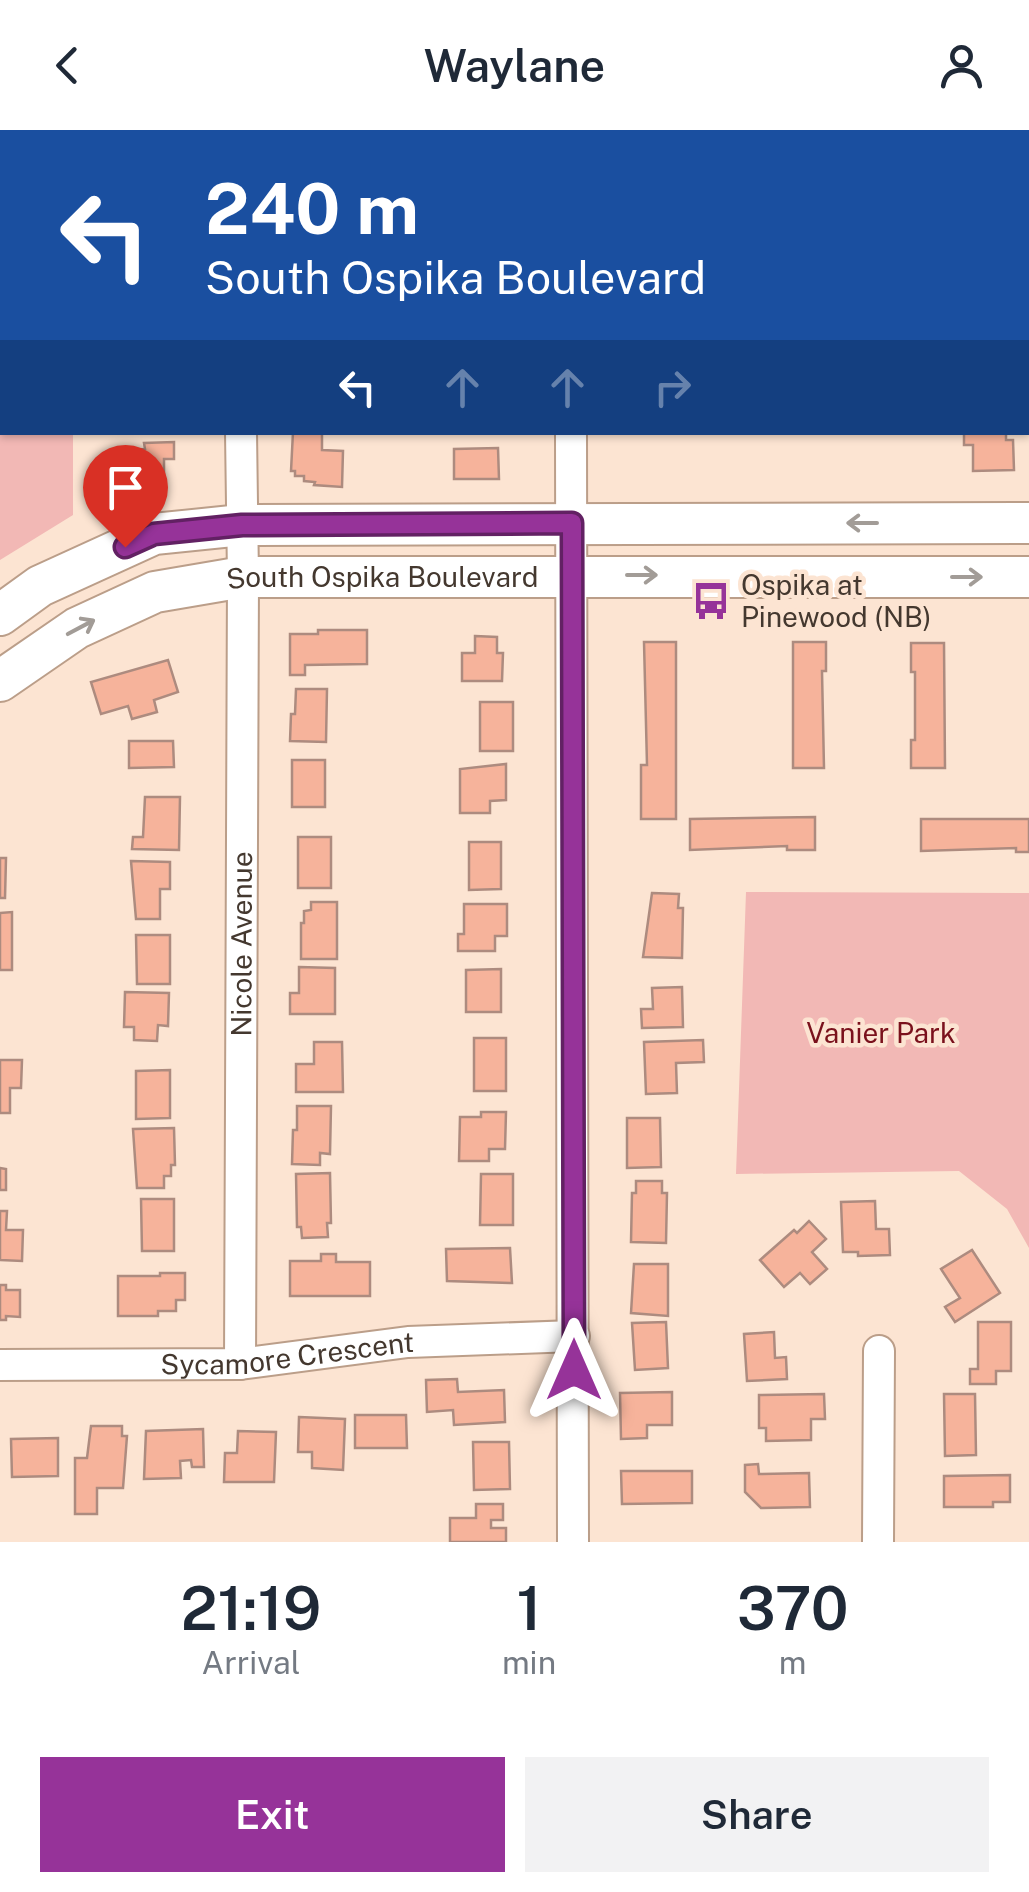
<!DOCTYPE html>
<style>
:root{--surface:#fff;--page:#f2f2f3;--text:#1f2937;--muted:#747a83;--accent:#963399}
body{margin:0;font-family:"Public Sans",sans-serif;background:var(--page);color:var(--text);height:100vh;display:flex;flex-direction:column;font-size:38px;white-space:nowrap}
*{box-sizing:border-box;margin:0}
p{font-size:32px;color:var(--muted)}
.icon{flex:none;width:55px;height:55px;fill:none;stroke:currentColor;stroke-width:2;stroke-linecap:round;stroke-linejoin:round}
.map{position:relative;height:1412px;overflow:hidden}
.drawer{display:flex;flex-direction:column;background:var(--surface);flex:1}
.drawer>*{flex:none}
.top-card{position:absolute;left:0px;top:0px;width:1030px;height:305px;box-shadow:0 2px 8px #0004;background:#1a4fa0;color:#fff;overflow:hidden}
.pin{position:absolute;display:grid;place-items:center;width:85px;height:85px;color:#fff;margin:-102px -42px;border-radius:50% 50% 50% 0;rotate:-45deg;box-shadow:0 0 10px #0007}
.pin .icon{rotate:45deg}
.me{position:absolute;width:110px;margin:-55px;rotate:0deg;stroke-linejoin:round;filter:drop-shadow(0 0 8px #0008)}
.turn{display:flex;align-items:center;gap:35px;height:210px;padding:0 40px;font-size:45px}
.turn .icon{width:130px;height:130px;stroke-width:2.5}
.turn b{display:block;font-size:70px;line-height:85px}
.lanes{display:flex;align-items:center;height:95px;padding:0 40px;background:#0003;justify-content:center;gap:50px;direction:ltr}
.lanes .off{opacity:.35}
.eta{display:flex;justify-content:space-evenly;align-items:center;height:170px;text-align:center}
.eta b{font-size:60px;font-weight:600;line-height:70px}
.primary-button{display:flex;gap:20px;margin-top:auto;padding:20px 40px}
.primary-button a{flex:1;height:115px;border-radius:0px;background:var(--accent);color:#fff;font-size:40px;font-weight:600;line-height:115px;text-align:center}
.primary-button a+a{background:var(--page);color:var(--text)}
header{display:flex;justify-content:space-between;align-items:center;height:130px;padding:0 40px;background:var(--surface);font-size:45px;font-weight:600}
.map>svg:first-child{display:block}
.green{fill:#f2b8b5}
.building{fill:#f6b39b;stroke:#ad8b7f;stroke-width:2.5}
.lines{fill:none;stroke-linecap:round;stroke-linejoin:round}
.minor-casing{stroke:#bb9e89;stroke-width:34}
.major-casing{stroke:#bb9e89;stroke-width:44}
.path{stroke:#99887a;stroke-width:4;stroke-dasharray:8 5;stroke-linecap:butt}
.minor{stroke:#fff;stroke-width:30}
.major{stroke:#fff;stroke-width:40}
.oneway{stroke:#a29c97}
.route-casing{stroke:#622163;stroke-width:25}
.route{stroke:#963399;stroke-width:18}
.labels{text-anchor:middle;stroke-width:9;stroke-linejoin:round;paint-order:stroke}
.street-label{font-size:28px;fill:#44382f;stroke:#fce4d2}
.poi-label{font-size:28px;fill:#44382f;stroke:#fce4d2;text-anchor:start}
.park-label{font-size:28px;fill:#7a111c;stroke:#fce4d2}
</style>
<header><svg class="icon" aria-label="back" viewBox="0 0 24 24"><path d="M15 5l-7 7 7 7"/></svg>Waylane<svg class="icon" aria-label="person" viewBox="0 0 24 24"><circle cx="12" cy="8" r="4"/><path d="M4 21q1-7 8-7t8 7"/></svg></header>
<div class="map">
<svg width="1029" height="1412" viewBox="0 0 1029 1412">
<rect width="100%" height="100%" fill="#fce4d2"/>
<g class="green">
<polygon points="0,126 2,302 73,303 73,385 0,430"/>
<polygon points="746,762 1029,763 1029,1118 1007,1079 959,1041 736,1044"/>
</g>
<g class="building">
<rect x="941" y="0" width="59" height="2"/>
<polygon points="293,302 322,302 322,320 343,321 342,357 314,355 315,352 304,351 304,346 295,346 295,341 291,341"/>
<polygon points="964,302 1006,302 1006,310 1013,310 1014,340 973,341 973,315 964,315"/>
<polygon points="174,312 174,329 164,329 164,358 136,359 136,353 120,353 119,320 145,319 144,313"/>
<polygon points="498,318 499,349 454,349 454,319"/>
<polygon points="318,500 367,500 367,534 305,535 305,545 290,545 290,504 318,504"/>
<polygon points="475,506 497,507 497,523 503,523 502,551 462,551 462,523 475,523"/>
<polygon points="644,512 676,512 676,689 641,689 641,635 647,635"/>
<polygon points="793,512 826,512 826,541 822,541 824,638 793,638"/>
<polygon points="911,513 944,513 945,638 911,638 911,610 915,610 915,542 911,542"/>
<polygon points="168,530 178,562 154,570 157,582 132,589 128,576 101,584 91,552"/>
<polygon points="296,559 327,559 326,612 290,611 291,584 295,584"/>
<rect x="480" y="572" width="33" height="49"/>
<polygon points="129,611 173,611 174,637 129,638"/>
<rect x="292" y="630" width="33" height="47"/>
<polygon points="506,634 506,670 490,671 490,683 460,683 460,639"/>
<polygon points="145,667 180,667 179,720 132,719 133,707 143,707"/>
<polygon points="815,687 815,720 787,720 787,716 690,720 690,689"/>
<polygon points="921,689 1029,689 1029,722 1016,722 1016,718 921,721"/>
<rect x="298" y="707" width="33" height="51"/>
<polygon points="469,712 501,712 501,759 469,760"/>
<polygon points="0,728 6,728 5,768 0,768"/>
<polygon points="131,731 170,732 170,759 160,759 160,789 136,789"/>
<polygon points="652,763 679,764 678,778 683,778 682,828 643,827"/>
<polygon points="311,772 337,772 337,829 301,829 301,793 304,793 304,781 311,780"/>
<polygon points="464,774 507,774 507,806 495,806 495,821 458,821 458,804 464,804"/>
<polygon points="12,782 12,840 0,840 0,783"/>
<polygon points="136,805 170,805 170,854 137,854"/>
<polygon points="299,837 335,838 335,884 290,884 290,863 299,863"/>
<polygon points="501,839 501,882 466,882 466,840"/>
<polygon points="682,857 683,897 642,898 641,879 653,879 652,858"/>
<polygon points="125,862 169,863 168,896 158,895 157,911 134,910 134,897 124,897"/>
<rect x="474" y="908" width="32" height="53"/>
<polygon points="703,910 704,932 676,933 677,963 646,964 644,912"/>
<polygon points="314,912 342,912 343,962 296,962 296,934 314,934"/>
<polygon points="0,930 22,930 21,958 10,958 10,983 0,983"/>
<polygon points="170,940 170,988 136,989 136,941"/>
<polygon points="297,976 331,976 330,1024 320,1023 320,1035 292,1034 293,1000 297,1000"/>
<polygon points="481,982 506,982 505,1019 489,1019 489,1031 459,1031 460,987 481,987"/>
<polygon points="627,988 660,988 661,1037 627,1038"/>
<polygon points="174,998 175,1035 171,1035 171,1046 164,1046 164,1058 137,1058 133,999"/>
<polygon points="0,1038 6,1039 6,1060 0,1060"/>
<polygon points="330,1043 331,1093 327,1093 328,1107 302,1108 301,1097 297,1097 296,1044"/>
<polygon points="481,1044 513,1044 513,1095 480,1095"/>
<polygon points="636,1051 662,1051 662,1063 667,1063 666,1113 631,1112 632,1063 636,1063"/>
<polygon points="141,1069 174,1069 174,1121 142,1121"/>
<polygon points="875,1071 876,1099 889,1099 890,1125 858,1126 858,1122 843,1122 841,1072"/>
<polygon points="0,1081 7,1081 6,1100 23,1100 22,1131 0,1130"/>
<polygon points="809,1091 826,1109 812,1122 827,1139 810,1154 800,1143 784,1157 760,1130 794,1100 797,1103"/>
<polygon points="510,1118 512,1153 447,1151 446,1119"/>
<polygon points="972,1120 1000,1163 955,1192 945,1177 960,1168 941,1139"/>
<polygon points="321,1124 336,1124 336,1132 370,1132 370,1166 290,1166 290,1131 321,1131"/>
<polygon points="634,1134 668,1134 668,1186 631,1183"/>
<polygon points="160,1143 185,1143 185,1170 176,1170 176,1181 158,1181 158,1186 118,1186 118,1146 160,1146"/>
<polygon points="0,1155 6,1155 6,1160 20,1160 20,1187 6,1186 6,1190 0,1190"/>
<polygon points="666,1192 668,1238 635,1240 632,1193"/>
<polygon points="978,1192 1011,1192 1011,1241 996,1241 996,1254 970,1254 970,1239 978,1239"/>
<polygon points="774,1202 775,1228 786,1227 787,1249 747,1251 744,1204"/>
<polygon points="457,1249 458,1262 504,1260 505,1292 454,1295 453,1280 427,1282 426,1250"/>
<polygon points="672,1262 672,1295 647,1295 647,1308 621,1309 620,1263"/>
<polygon points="824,1264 825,1289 811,1289 811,1310 766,1311 766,1298 759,1298 759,1265"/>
<polygon points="944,1264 975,1264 976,1325 945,1326"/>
<polygon points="355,1285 406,1285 407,1318 355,1318"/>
<polygon points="299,1287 345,1289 343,1340 312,1338 312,1322 298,1322"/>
<polygon points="91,1296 122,1296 122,1306 127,1306 123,1358 97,1358 97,1384 75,1384 75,1328 87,1328"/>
<polygon points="203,1299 204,1337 192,1337 191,1330 180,1331 181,1348 144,1349 146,1301"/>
<polygon points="238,1301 276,1302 274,1352 224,1352 225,1323 237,1323"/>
<polygon points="58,1308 58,1346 12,1347 11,1309"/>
<polygon points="473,1312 509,1312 510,1359 474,1360"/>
<polygon points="758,1334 759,1344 809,1343 810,1377 761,1378 745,1362 745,1335"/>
<polygon points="621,1341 692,1341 692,1373 622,1374"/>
<polygon points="1010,1345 1010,1372 993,1372 993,1377 944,1377 944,1346"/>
<polygon points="476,1374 503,1374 503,1390 491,1390 491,1398 506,1398 506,1412 450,1412 450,1388 476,1388"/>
</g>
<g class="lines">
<g class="minor-casing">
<g id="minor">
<polyline points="235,0 235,2"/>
<polyline points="570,0 570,2"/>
<polyline points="571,302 573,1412"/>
<path id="s1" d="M240 1234 243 447 241 302"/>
<path id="s2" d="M0 1235 240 1234 408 1212 574 1206"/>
<polyline points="878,1412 879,1221"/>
</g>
</g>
<g class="major-casing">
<g id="major">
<polyline points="0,485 40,456 154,404 242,395 1029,393"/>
<path id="s3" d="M0 551 77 498 155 462 243 447H1029"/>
</g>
</g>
<g class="path">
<polyline points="630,0 630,2"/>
<polyline points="0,157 2,157"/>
</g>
<use href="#minor" class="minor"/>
<use href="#major" class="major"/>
</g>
<defs><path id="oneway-shaft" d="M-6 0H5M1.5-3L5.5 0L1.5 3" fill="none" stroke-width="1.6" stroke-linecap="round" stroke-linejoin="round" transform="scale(2.5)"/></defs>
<g class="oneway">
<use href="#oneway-shaft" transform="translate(862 393) rotate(-180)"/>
<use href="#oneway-shaft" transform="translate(642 445)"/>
<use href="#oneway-shaft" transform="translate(967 447)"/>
<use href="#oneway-shaft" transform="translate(81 497) rotate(-28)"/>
</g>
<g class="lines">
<g class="route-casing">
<polyline id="route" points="125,417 154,404 242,395 572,393 574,1240"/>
</g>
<use href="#route" class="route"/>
</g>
<defs>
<g id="bus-bare" transform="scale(3)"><path d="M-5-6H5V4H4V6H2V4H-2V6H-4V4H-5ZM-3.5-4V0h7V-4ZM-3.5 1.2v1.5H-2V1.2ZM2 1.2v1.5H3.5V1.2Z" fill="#963399" stroke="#fce4d2" stroke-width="2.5" paint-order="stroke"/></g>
</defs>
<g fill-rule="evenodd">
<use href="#bus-bare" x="711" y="471"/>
</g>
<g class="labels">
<g class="street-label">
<text dy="10" stroke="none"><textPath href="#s3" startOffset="408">South Ospika Boulevard</textPath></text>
<text dy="10" stroke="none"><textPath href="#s1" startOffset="420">Nicole Avenue</textPath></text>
<text dy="10" stroke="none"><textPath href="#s2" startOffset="288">Sycamore Crescent</textPath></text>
</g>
<g class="poi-label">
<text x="741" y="465">Ospika at<tspan x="741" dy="32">Pinewood (NB)</tspan></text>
</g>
<g class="park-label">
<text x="881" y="913">Vanier Park</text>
</g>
</g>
</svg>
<div class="pin" style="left:125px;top:417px;background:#d93025"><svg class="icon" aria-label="arrive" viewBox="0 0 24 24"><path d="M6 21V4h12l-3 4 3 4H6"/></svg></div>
<svg class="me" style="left:574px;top:1240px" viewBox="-20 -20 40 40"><path d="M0-17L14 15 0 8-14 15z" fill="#963399" stroke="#fff" stroke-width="4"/></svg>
<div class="top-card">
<div class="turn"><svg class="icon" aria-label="left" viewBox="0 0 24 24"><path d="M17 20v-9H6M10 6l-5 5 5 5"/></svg><div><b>240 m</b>South Ospika Boulevard</div></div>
<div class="lanes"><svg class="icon" aria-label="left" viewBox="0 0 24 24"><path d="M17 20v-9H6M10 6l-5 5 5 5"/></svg><svg class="icon off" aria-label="ahead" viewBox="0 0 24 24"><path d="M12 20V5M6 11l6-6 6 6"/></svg><svg class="icon off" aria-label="ahead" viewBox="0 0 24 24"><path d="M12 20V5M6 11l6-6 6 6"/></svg><svg class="icon off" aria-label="right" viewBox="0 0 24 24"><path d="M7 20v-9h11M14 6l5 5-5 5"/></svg></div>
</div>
</div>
<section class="drawer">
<div class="eta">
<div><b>21:19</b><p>Arrival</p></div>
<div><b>1</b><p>min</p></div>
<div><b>370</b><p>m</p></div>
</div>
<div class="primary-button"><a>Exit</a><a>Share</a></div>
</section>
